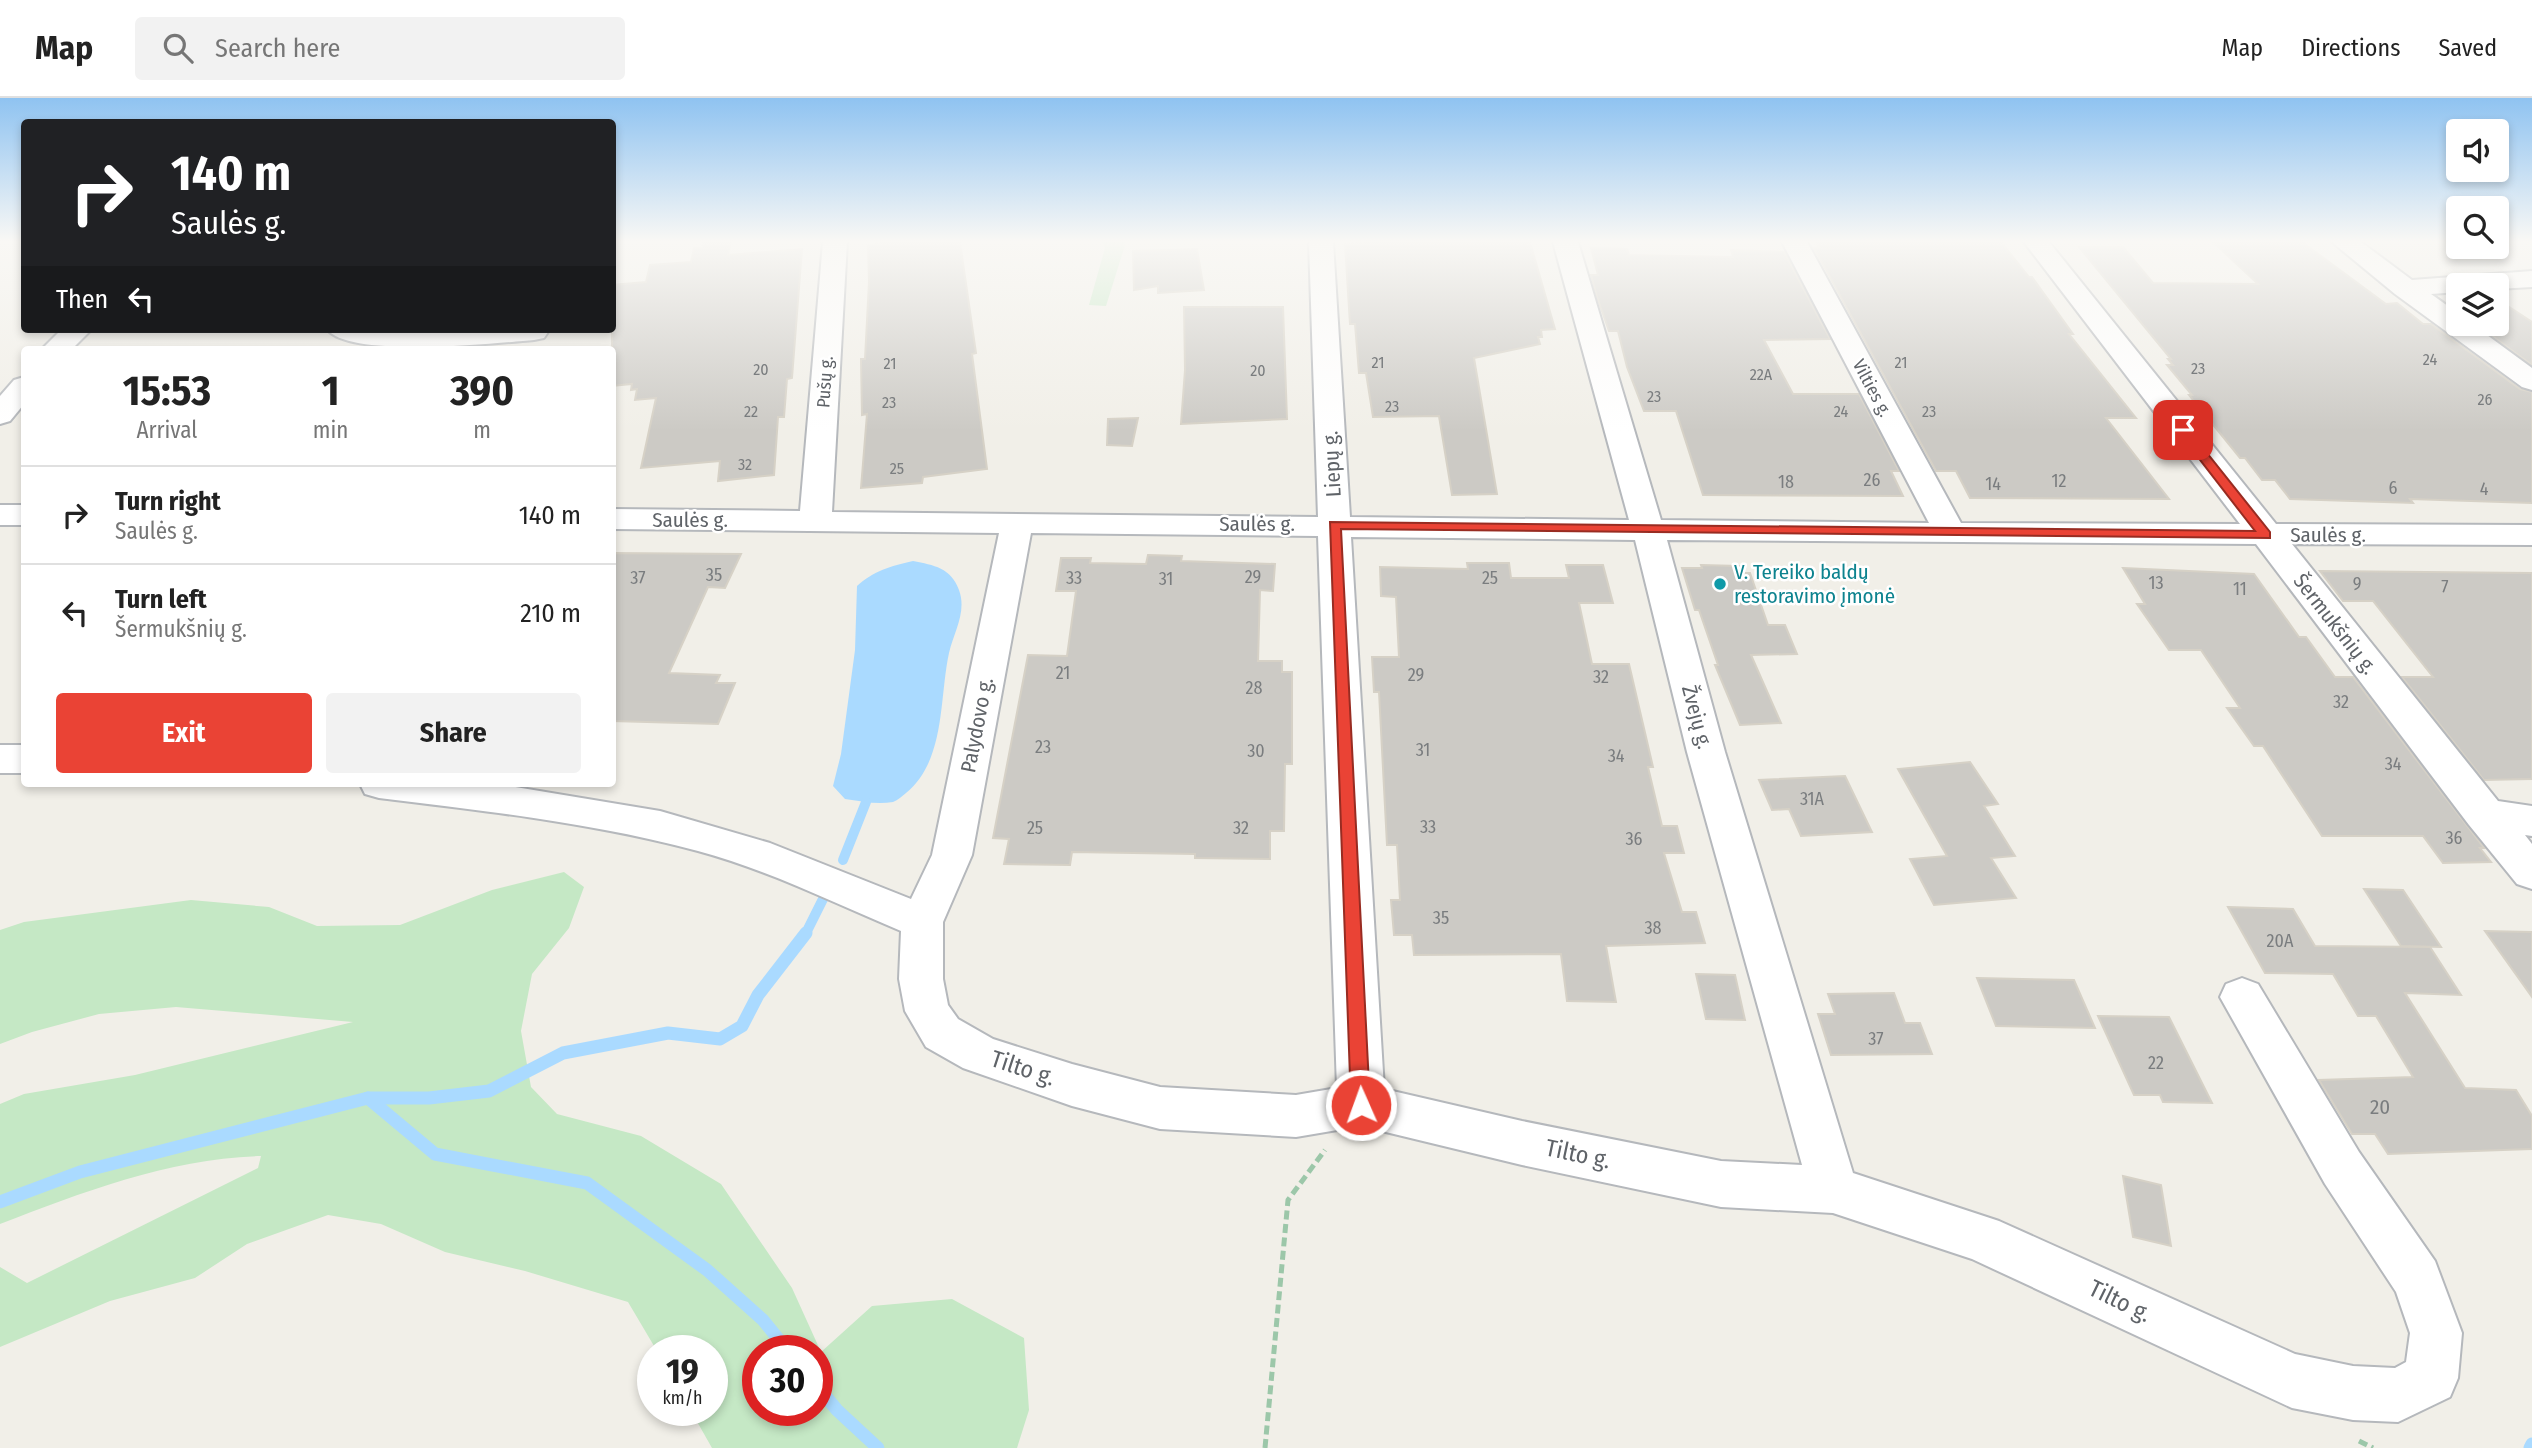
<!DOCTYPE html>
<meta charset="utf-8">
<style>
:root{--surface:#fff;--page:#f2f2f2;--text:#222;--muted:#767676;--line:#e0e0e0;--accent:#ea4335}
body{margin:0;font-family:"Fira Sans Condensed",sans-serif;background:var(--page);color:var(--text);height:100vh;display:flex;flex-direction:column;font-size:26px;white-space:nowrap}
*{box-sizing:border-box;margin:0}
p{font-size:23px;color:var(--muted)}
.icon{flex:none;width:38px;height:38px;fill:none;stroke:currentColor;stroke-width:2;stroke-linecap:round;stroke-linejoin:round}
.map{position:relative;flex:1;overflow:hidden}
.drawer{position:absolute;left:21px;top:248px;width:595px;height:441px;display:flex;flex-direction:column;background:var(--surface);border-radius:7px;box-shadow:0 4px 10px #0003}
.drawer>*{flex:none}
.top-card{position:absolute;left:21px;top:21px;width:595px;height:214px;border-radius:7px;box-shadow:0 4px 10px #0003;background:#202124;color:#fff;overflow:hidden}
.controls{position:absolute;left:2446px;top:21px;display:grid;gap:14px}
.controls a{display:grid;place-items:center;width:63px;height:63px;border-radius:7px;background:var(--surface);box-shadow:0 4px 10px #0003;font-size:35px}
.speed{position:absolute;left:637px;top:1237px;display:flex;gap:14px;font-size:35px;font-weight:700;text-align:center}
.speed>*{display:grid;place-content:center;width:91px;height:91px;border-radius:50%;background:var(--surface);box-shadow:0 4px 10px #0003;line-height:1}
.speed small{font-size:18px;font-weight:400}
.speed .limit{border:10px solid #d22;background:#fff;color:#111}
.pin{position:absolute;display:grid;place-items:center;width:60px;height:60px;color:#fff;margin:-30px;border-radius:14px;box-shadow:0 4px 10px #0006}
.me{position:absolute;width:77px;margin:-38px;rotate:358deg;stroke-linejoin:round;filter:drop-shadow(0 0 5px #0008)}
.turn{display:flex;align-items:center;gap:24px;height:147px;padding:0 35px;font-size:32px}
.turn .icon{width:91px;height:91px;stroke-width:2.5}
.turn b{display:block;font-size:49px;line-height:60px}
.then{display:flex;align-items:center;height:66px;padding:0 35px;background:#0003;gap:14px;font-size:26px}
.eta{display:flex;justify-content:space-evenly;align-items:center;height:119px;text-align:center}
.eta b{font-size:42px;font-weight:700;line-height:49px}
.cta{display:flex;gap:14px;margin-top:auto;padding:14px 35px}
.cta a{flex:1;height:80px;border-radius:7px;background:var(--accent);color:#fff;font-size:28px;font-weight:700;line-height:80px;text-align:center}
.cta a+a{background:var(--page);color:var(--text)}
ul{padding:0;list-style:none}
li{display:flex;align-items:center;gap:21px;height:98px;padding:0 35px;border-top:2px solid var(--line)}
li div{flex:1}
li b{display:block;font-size:26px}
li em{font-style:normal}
header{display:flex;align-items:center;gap:42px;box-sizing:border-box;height:98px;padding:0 35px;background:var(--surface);border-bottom:2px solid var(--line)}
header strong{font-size:33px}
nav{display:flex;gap:38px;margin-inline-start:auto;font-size:24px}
.search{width:490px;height:63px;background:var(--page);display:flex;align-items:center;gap:18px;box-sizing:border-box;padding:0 24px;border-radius:7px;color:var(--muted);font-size:26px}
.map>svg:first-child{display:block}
.green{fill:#c5e8c5;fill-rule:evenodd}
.water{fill:#aadaff}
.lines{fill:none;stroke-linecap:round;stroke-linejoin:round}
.stream-far1{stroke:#aadaff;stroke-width:10}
.stream{stroke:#aadaff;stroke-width:13}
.building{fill:#cccac5;stroke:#d6d1c6;stroke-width:2}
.minor-casing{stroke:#b5b8bc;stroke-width:4}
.path{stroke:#9cc7a9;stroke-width:5;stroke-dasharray:9 4.5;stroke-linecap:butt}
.minor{fill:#fff;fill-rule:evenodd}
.route{fill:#ea4335;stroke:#982c22;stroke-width:2}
.culture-dot{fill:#0f9aa8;stroke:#fff;stroke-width:2.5}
.labels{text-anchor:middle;stroke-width:5;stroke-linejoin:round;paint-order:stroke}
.far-number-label{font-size:16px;fill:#7a7d7f}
.far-street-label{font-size:18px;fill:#5f6368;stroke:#fff}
.number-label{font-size:18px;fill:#7a7d7f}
.street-label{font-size:21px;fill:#5f6368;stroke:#fff}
.culture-label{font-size:21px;fill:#0d838f;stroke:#fff;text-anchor:start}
.near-number-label{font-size:21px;fill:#7a7d7f}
.near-street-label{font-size:24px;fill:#5f6368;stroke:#fff}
</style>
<header>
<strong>Map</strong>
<div class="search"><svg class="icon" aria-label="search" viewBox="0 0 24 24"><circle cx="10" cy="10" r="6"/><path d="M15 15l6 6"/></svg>Search here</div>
<nav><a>Map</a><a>Directions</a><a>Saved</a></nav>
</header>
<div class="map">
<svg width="2532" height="1350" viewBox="0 0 2532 1350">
<rect width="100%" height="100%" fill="#f1efe8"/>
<g class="green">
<polygon points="1102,144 1126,144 1106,208 1089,207 1105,150"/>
<path d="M564 774 584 789 569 830 532 876 521 933 531 989 557 1016 641 1038 721 1086 792 1190 821 1254 872 1208 952 1201 1024 1240 1029 1312 1017 1350H712L691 1313 712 1312V1253H657L628 1204 525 1173 445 1154 381 1126 328 1117 247 1146 195 1180 110 1203 0 1249V1169L27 1185 258 1070 261 1058C172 1060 82 1094 0 1126V1006L24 996 135 977 353 924 176 909 99 916 32 934 0 946V832L24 824 191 802 269 809 317 828 400 827 492 792ZM758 1253H817V1312H758Z"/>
</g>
<path class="water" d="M913 463C934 467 951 470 959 492 967 514 954 534 949 555 939 601 946 662 906 695 902 698 898 702 893 704 877 707 860 703 845 701L833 688 841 656 855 552 857 488C874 473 890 468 913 463Z"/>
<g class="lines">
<g class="stream-far1">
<polyline points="843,762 866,704"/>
<polyline points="805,837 825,797"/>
</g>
<g class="stream">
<polyline points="368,1000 435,1056 587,1085 707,1172 763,1222 788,1253"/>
<polyline points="0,1104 80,1074 368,1000 429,1000 489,993 563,955 668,935 720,941 742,928 758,897 806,835"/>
<polyline points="817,1288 837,1312 878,1350"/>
<polyline points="2530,1350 2532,1346"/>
</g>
</g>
<g class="building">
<polygon points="704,144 731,144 728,157 802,151 792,280 787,281 784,319 778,319 774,377 718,383 720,363 641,370 656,300 635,302 637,291 631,292 632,286 612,288 612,187 646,184 650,167 691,164 694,150 702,150"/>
<polygon points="891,144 960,144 976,255 972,256 987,371 923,379 922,385 861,390 867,316 862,317 861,261 865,261 869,184 868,147"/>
<polygon points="1418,144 1530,144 1555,231 1541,232 1542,239 1538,239 1540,246 1474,260 1497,396 1452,397 1439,318 1373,319 1366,275 1359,275 1355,226 1350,226 1345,146"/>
<polygon points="2001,144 2029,179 2032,179 2073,236 2069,236 2136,320 2106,320 2169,401 1970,400 1956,373 1936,373 1814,150 1819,150 1816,145"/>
<polygon points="2213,144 2302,144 2386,206 2397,205 2423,226 2431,226 2520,291 2532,294 2532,405 2410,401 2413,405 2290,401 2275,382 2262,382 2245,360 2240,360 2189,297 2192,297 2167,267 2173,267 2168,261 2171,261 2079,149 2123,149 2153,185 2258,186"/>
<polygon points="1591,150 1627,151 1629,157 1733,159 1731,152 1784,154 1830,241 1764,242 1793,296 1859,296 1899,373 1891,373 1903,398 1703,397 1676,313 1644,313 1627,269 1618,233 1609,233 1597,199 1591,177 1598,177"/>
<polygon points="1197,151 1204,192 1158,195 1158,188 1134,192 1133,153"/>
<polygon points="2497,201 2532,224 2532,267 2476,226 2497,226"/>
<polygon points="1184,209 1283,209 1287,321 1181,326 1185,272"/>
<polygon points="1138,320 1132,348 1107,347 1108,321"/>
<polygon points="612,455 741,456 725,490 708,489 669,575 720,577 716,585 735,585 718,626 612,623"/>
<polygon points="1148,457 1182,458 1181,463 1275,466 1273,493 1260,492 1258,563 1282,563 1282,574 1292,574 1292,666 1285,666 1284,733 1270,733 1270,761 1195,760 1195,756 1072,754 1070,767 1004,766 1009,741 993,740 1028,557 1067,558 1076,493 1056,493 1061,460 1091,460 1090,465 1146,466"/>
<polygon points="1467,465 1509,465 1511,480 1569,480 1566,467 1603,467 1613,505 1579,505 1592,566 1629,566 1653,669 1648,669 1662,728 1677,728 1684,755 1664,755 1682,814 1696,814 1705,845 1606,848 1616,904 1567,903 1561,856 1414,857 1412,837 1394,837 1391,802 1400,802 1397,747 1387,747 1379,594 1374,594 1372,559 1399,559 1396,499 1381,498 1380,469 1468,471"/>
<polygon points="1701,467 1739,468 1741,475 1750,475 1768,527 1785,527 1797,556 1751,557 1781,625 1740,627 1715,567 1718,567 1699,512 1695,512 1682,470 1702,470"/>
<polygon points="2123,470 2254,476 2299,539 2306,539 2335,579 2353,579 2484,750 2480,750 2491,764 2443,765 2423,738 2322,738 2263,648 2254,648 2227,610 2240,610 2201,552 2169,552 2137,506 2145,506"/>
<polygon points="2320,473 2532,475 2532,681 2484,682 2402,579 2433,579 2373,503 2343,503"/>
<polygon points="1970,664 1998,706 1984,708 2015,758 1991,760 2016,800 1934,807 1910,761 1947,758 1898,671"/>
<polygon points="1845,678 1872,734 1801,738 1789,711 1772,712 1759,682"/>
<polygon points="2364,791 2403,792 2441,849 2401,848"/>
<polygon points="2228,809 2293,811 2315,848 2430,849 2461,897 2405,895 2465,990 2516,992 2532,1018 2532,1051 2388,1056 2375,1036 2352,1036 2319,982 2413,979 2376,918 2358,918 2333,876 2265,875"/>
<polygon points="2485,833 2532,834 2532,899"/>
<polygon points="1696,876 1735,877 1745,922 1706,921"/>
<polygon points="1977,880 2074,882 2095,930 1996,928"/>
<polygon points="1894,895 1905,925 1920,925 1932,956 1831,957 1818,916 1835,916 1828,896"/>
<polygon points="2098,918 2169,919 2212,1005 2163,1004 2160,997 2134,997"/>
<polygon points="2123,1078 2161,1087 2171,1148 2133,1139"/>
</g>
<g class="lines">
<g class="minor-casing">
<g id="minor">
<path d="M823 144H847L832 414 1318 419 1309 144H1333L1350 419 1629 422 1553 144H1578L1661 422 1929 425 1782 144H1807L1961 425 2240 426 2024 144H2049L2276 426 2532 427V447L2292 446 2498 703 2532 708V738L2525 737 2532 746V791L2517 786 2469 727 2256 446 1667 442 1725 654 1853 1075 1999 1123 2295 1256 2353 1268 2395 1270 2406 1264 2410 1235 2396 1194 2325 1086 2220 899 2226 886 2242 880 2258 886 2359 1054 2435 1163 2462 1235 2458 1280 2450 1299 2398 1324 2353 1322 2292 1310 1972 1161 1833 1115 1721 1109 1522 1067 1361 1028 1296 1039 1160 1031 1072 1008 963 970 926 949 905 913 899 881 901 833C834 805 768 772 698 753 594 725 486 713 379 700L365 696 360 686H498L660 713 770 745 911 801 932 757 999 435 612 431V411L800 413ZM1031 435 1318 438 1337 990 1296 997 1160 989 1072 966 993 941 958 921 948 907 943 881V824L972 757ZM1351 439 1635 442 1687 654 1802 1067 1721 1063 1522 1023 1384 991Z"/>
<polygon points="2332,144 2361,144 2412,182 2532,173 2532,189 2497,191 2497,187 2459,187 2459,194 2431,196 2459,216 2459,226 2472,226 2532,270 2532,292 2522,289 2395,196"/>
<polygon points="62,231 92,231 71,252 41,252"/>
<path d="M327 231H546L548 234 544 240 534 242C497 245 348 261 327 231Z"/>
<polygon points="24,279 24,306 10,323 0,326 0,298 14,282"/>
<rect x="0" y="407" width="24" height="20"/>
<rect x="0" y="647" width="24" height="28"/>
</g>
</g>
<g class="path">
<polyline points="2359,1343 2373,1350"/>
<polyline points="1265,1350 1288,1102 1325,1052"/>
</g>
<use href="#minor" class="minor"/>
</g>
<linearGradient id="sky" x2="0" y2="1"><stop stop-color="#8fc3f1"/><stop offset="0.43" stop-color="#f9f8f5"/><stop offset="1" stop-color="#f9f8f5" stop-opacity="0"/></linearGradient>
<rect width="2532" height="333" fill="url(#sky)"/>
<polygon class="route" points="2183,329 2187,330 2270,434 2270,440 1341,431 1370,1007 1368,1013 1361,1015 1354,1013 1351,1007 1330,424 2255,433 2177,332"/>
<circle class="culture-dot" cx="1720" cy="486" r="7"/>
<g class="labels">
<g class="far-number-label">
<text x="2430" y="267">24</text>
<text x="1378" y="270">21</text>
<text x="1901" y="270">21</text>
<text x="890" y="271">21</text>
<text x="2198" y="276">23</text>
<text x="761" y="277">20</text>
<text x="1258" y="278">20</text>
<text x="1761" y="282">22A</text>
<text x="1654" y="304">23</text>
<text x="2485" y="307">26</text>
<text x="889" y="310">23</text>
<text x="1392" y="314">23</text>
<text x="751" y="319">22</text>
<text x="1841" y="319">24</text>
<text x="1929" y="319">23</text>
<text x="745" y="372">32</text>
<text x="897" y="376">25</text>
</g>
<g class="far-street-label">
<text transform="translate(825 284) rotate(-86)" y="6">Pušų g.</text>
<text transform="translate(1872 290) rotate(62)" y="6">Vilties g.</text>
</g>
<g class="number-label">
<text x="1872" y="388">26</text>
<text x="2059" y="389">12</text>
<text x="1786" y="390">18</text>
<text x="1993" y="392">14</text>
<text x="2393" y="396">6</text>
<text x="2484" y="397">4</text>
<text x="714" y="483">35</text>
<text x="1253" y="485">29</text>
<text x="638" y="486">37</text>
<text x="1074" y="486">33</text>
<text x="1490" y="486">25</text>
<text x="1166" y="487">31</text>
<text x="2156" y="491">13</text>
<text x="2357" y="492">9</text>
<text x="2445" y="495">7</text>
<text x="2240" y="497">11</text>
<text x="1063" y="581">21</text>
<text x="1416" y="583">29</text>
<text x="1601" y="585">32</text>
<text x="1254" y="596">28</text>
<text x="2341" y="610">32</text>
<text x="1043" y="655">23</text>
<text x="1423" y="658">31</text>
<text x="1256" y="659">30</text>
<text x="1616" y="664">34</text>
<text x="2393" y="672">34</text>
<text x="1812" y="707">31A</text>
<text x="1428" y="735">33</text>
<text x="1035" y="736">25</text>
<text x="1241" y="736">32</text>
<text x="2454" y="746">36</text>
<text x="1634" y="747">36</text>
<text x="1441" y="826">35</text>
<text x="1653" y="836">38</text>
<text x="2280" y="849">20A</text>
<text x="1876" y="947">37</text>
<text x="2156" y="971">22</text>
</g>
<g class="street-label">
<text transform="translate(1332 366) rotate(-93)" y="7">Liepų g.</text>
<text x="690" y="429">Saulės g.</text>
<text x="1257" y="433">Saulės g.</text>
<text x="2328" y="444">Saulės g.</text>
<text transform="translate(2335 526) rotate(52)" y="7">Šermukšnių g.</text>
<text transform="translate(1697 619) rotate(75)" y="7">Žvejų g.</text>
<text transform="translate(977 627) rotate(-79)" y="7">Palydovo g.</text>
</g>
<g class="culture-label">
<text x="1734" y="481">V. Tereiko baldų<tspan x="1734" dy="24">restoravimo įmonė</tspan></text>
</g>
<g class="near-number-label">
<text x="2380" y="1016">20</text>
</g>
<g class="near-street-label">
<text transform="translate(1023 970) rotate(18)" y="8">Tilto g.</text>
<text transform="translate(1578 1056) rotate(12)" y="8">Tilto g.</text>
<text transform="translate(2120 1203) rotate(26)" y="8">Tilto g.</text>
</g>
</g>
</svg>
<div class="controls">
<a><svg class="icon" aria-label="sound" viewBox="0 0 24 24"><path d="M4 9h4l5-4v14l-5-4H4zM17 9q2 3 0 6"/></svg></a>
<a><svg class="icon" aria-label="search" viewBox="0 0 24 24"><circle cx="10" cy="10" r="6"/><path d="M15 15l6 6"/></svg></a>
<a><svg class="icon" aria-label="layers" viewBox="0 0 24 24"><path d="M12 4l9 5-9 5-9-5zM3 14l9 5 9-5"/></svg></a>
</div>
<div class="speed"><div>19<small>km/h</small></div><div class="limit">30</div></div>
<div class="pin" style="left:2183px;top:332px;background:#d93025"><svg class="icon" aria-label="arrive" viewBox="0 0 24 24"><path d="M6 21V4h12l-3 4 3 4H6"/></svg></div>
<svg class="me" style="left:1361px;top:1007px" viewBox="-20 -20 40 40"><circle r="17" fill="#ea4335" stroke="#fff" stroke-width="3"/><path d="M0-11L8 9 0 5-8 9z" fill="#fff"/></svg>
<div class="top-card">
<div class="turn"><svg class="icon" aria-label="right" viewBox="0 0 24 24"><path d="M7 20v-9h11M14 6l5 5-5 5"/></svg><div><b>140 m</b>Saulės g.</div></div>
<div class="then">Then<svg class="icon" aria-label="left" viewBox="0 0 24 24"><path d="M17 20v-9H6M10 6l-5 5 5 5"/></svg></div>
</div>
<section class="drawer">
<div class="eta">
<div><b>15:53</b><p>Arrival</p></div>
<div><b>1</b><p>min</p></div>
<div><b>390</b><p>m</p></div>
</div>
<ul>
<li><svg class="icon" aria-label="right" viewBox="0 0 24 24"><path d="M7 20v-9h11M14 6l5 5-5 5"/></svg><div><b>Turn right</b><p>Saulės g.</p></div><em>140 m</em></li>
<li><svg class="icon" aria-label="left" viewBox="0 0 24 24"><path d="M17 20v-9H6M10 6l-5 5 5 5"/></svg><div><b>Turn left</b><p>Šermukšnių g.</p></div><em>210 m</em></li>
</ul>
<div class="cta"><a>Exit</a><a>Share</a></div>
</section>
</div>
